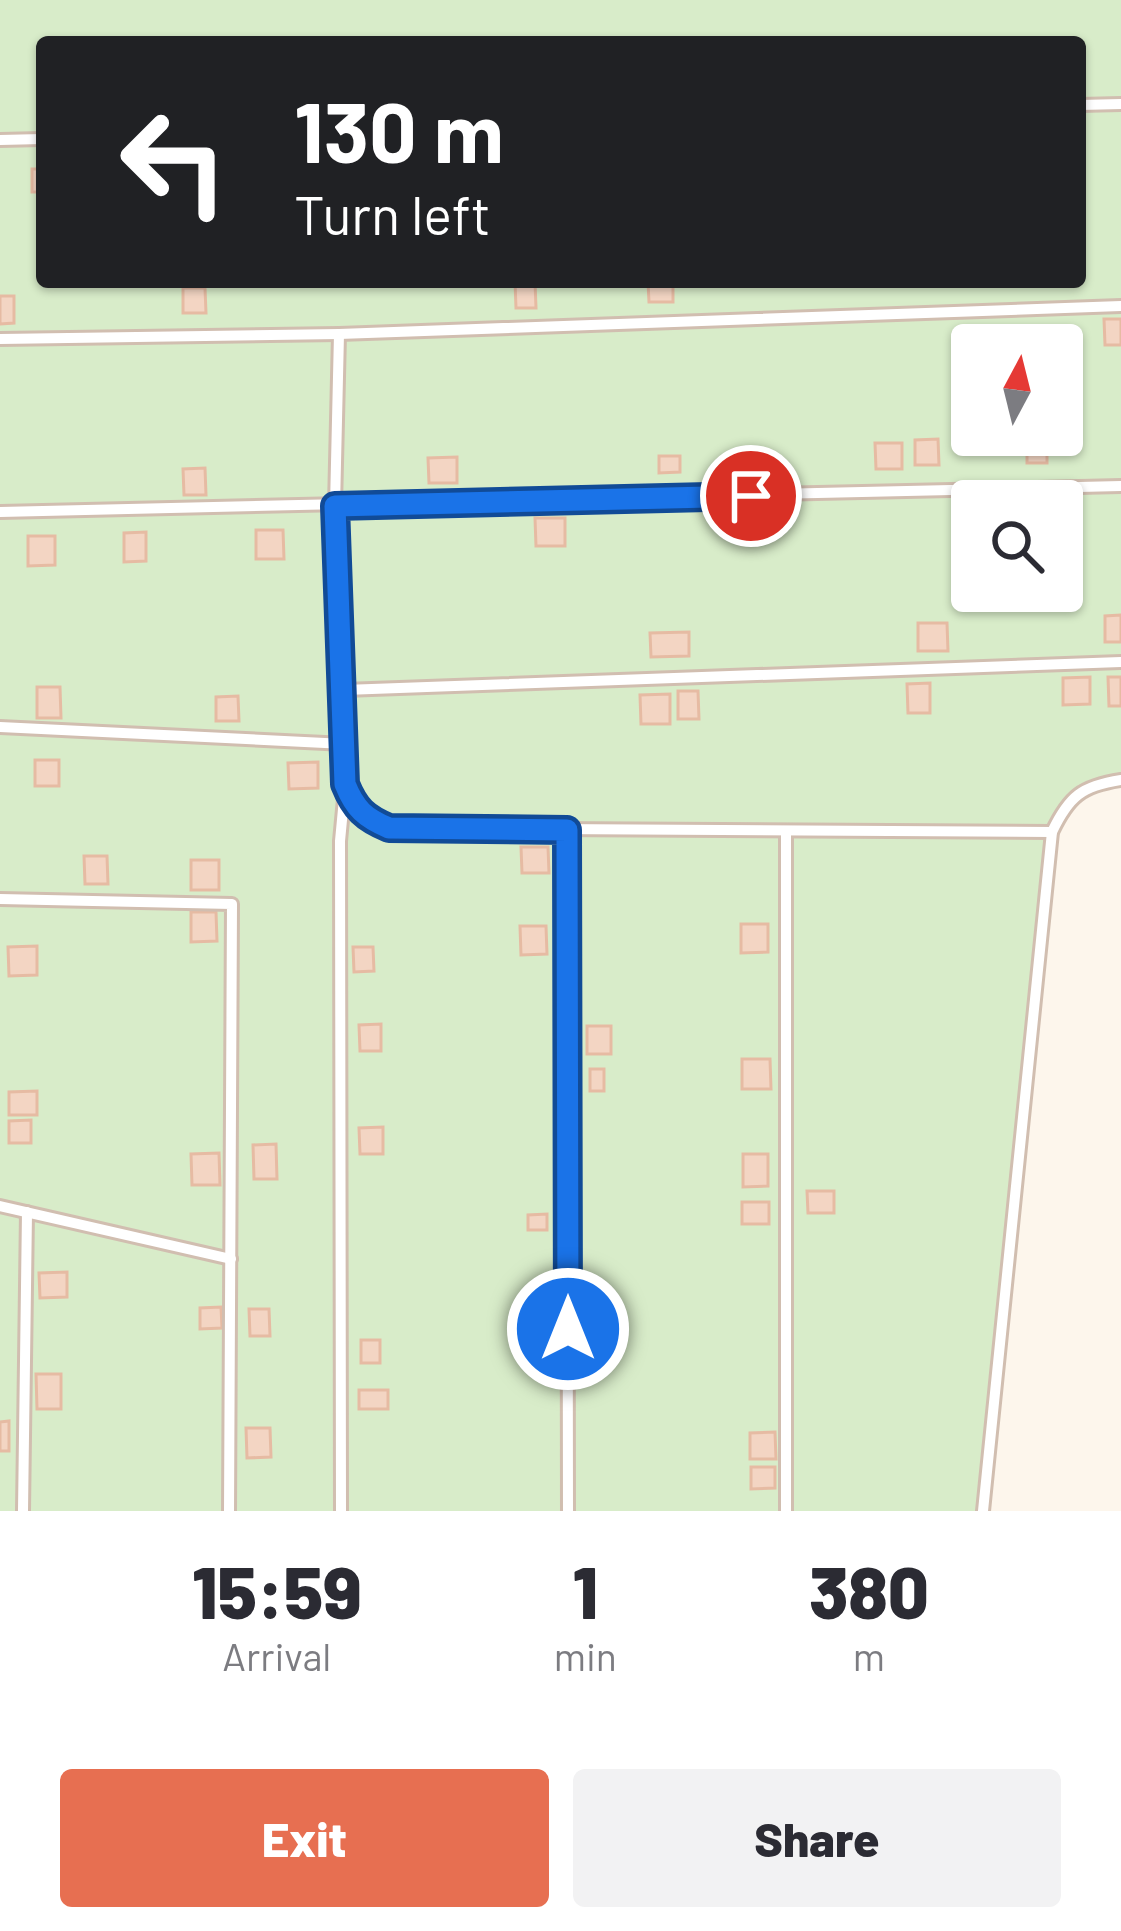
<!DOCTYPE html>
<style>
:root{--surface:#fff;--page:#f2f2f3;--text:#2b2b33;--muted:#7c7c81;--accent:#e76f51}
body{margin:0;font-family:Barlow,sans-serif;background:var(--page);color:var(--text);height:100vh;display:flex;flex-direction:column;font-size:45px;white-space:nowrap}
*{box-sizing:border-box;margin:0}
p{font-size:39px;color:var(--muted)}
.icon{flex:none;width:66px;height:66px;fill:none;stroke:currentColor;stroke-width:2;stroke-linecap:round;stroke-linejoin:round}
.map{position:relative;height:1511px;overflow:hidden}
.sheet{display:flex;flex-direction:column;background:var(--surface);flex:1}
.sheet>*{flex:none}
.hud{position:absolute;left:36px;top:36px;width:1050px;height:252px;border-radius:12px;box-shadow:0 3px 9px #0004;background:#202124;color:#fff;overflow:hidden}
.needle{width:78px;rotate:7deg}
.buttons{position:absolute;left:951px;top:324px;display:grid;gap:24px}
.buttons a{display:grid;place-items:center;width:132px;height:132px;border-radius:12px;background:var(--surface);box-shadow:0 3px 9px #0004;font-size:60px}
.pin{position:absolute;display:grid;place-items:center;width:102px;height:102px;color:#fff;margin:-51px;border:6px solid #fff;border-radius:50%;box-shadow:0 3px 12px #0007}
.me{position:absolute;width:132px;margin:-66px;rotate:0deg;stroke-linejoin:round;filter:drop-shadow(0 0 9px #0008)}
.turn{display:flex;align-items:center;gap:42px;height:252px;padding:0 60px;font-size:54px}
.turn .icon{width:156px;height:156px;stroke-width:2.5}
.turn b{display:block;font-size:84px;line-height:102px}
.eta{display:flex;justify-content:space-evenly;align-items:center;height:204px;text-align:center}
.eta b{font-size:72px;font-weight:800;line-height:84px}
.cta{display:flex;gap:24px;margin-top:auto;padding:24px 60px}
.cta a{flex:1;height:138px;border-radius:12px;background:var(--accent);color:#fff;font-size:48px;font-weight:800;line-height:138px;text-align:center}
.cta a+a{background:var(--page);color:var(--text)}
.map>svg:first-child{display:block}
.green{fill:#d8ecc9;fill-rule:evenodd}
.building{fill:#f3d5c3;stroke:#e6bba3;stroke-width:3}
.lines{fill:none;stroke-linecap:round;stroke-linejoin:round}
.lane-casing{stroke:#d1beb0;stroke-width:16}
.lane{stroke:#fff;stroke-width:10}
.route-casing{stroke:#114b97;stroke-width:30}
.route{stroke:#1a73e8;stroke-width:21}
</style>
<div class="map">
<svg width="1121" height="1511" viewBox="0 0 1121 1511">
<rect width="100%" height="100%" fill="#fdf6ec"/>
<path class="green" d="M0 0H1121V780L1085 786 1052 832 983 1511H0ZM42 42H1080V282H42ZM972 345H1062V435H972ZM972 501H1062V591H972Z"/>
<g class="building">
<rect x="32" y="169" width="10" height="23"/>
<polygon points="515,282 535,282 536,308 516,308"/>
<polygon points="648,282 673,282 673,302 649,302"/>
<polygon points="183,288 205,288 206,313 183,313"/>
<polygon points="0,296 14,296 14,323 0,324"/>
<polygon points="1104,319 1121,319 1121,345 1105,345"/>
<rect x="1027" y="436" width="20" height="27"/>
<polygon points="938,439 939,465 915,465 915,440"/>
<polygon points="875,443 902,443 902,469 876,469"/>
<polygon points="659,456 680,456 680,472 659,473"/>
<polygon points="457,457 457,483 429,483 428,458"/>
<polygon points="205,468 206,495 184,495 183,469"/>
<polygon points="535,518 565,518 565,546 536,546"/>
<polygon points="256,530 283,530 284,559 256,559"/>
<polygon points="146,532 146,561 124,562 124,533"/>
<polygon points="28,536 55,536 55,565 28,566"/>
<polygon points="1121,615 1121,642 1105,642 1105,616"/>
<polygon points="918,623 947,623 948,651 918,651"/>
<polygon points="689,632 689,656 651,657 650,633"/>
<polygon points="1090,677 1090,704 1063,705 1063,678"/>
<polygon points="1108,677 1121,677 1121,706 1109,706"/>
<polygon points="930,683 930,713 908,713 907,684"/>
<polygon points="37,687 60,687 61,718 37,718"/>
<polygon points="678,691 698,691 699,719 678,719"/>
<polygon points="670,694 670,724 641,724 640,695"/>
<polygon points="238,696 239,721 216,721 216,697"/>
<rect x="35" y="760" width="24" height="26"/>
<polygon points="318,762 318,788 289,789 288,763"/>
<polygon points="521,847 548,847 549,873 522,873"/>
<polygon points="84,856 107,856 108,884 85,884"/>
<rect x="191" y="860" width="28" height="30"/>
<polygon points="191,912 216,912 217,941 191,942"/>
<polygon points="741,924 768,924 768,952 741,953"/>
<polygon points="520,926 546,926 547,954 521,955"/>
<polygon points="37,946 37,975 9,976 8,947"/>
<polygon points="353,947 373,947 374,971 354,972"/>
<polygon points="381,1024 381,1051 360,1051 359,1025"/>
<rect x="587" y="1026" width="24" height="28"/>
<polygon points="742,1059 770,1059 771,1089 742,1089"/>
<rect x="590" y="1069" width="14" height="22"/>
<polygon points="37,1091 37,1115 9,1115 9,1092"/>
<polygon points="31,1120 31,1143 9,1143 9,1121"/>
<polygon points="383,1127 383,1154 360,1154 359,1128"/>
<polygon points="276,1144 277,1179 254,1179 253,1145"/>
<polygon points="219,1153 220,1185 192,1185 191,1154"/>
<polygon points="743,1154 768,1154 768,1186 743,1187"/>
<polygon points="807,1191 834,1191 834,1213 808,1213"/>
<rect x="742" y="1202" width="27" height="22"/>
<polygon points="547,1214 547,1230 528,1230 528,1215"/>
<polygon points="67,1272 67,1297 40,1298 39,1273"/>
<polygon points="549,1291 549,1320 525,1320 525,1292"/>
<polygon points="596,1295 612,1295 612,1320 596,1321"/>
<polygon points="221,1307 222,1328 200,1329 200,1308"/>
<polygon points="249,1309 269,1309 270,1336 250,1336"/>
<rect x="361" y="1340" width="19" height="23"/>
<polygon points="36,1374 61,1374 61,1409 37,1409"/>
<rect x="359" y="1390" width="29" height="19"/>
<polygon points="9,1421 9,1451 0,1451 0,1422"/>
<polygon points="246,1428 270,1428 271,1457 247,1458"/>
<polygon points="775,1432 776,1459 750,1459 750,1433"/>
<polygon points="751,1467 775,1467 775,1488 751,1489"/>
</g>
<g class="lines">
<g class="lane-casing">
<g id="lane">
<polyline points="1080,105 1121,104"/>
<polyline points="0,140 42,139"/>
<polyline points="339,334 335,506 345,784 366,818 389,828 1052,832"/>
<polyline points="0,339 339,334 1121,306"/>
<polyline points="0,512 1121,486"/>
<polyline points="344,690 1121,662"/>
<polyline points="0,727 345,744"/>
<polyline points="567,830 568,1511"/>
<polyline points="786,831 786,1511"/>
<polyline points="0,899 232,904 229,1511"/>
<polyline points="0,1206 231,1259"/>
<polyline points="23,1511 27,1212"/>
<polyline points="341,1511 340,841 345,788"/>
<path d="M983 1511 1052 832C1069 796 1082 786 1121 780"/>
</g>
</g>
<use href="#lane" class="lane"/>
</g>
<g class="lines">
<g class="route-casing">
<path id="route" d="M568 1329 567 830 389 828C365 818 355 809 345 784L335 506 751 496"/>
</g>
<use href="#route" class="route"/>
</g>
</svg>
<div class="buttons">
<a><svg class="needle" viewBox="-14 -14 28 28"><path d="M0-13l5 13h-10z" fill="#e53935"/><path d="M0 13l5-13h-10z" fill="#7c7c81"/></svg></a>
<a><svg class="icon" aria-label="search" viewBox="0 0 24 24"><circle cx="10" cy="10" r="6"/><path d="M15 15l6 6"/></svg></a>
</div>
<div class="pin" style="left:751px;top:496px;background:#d93025"><svg class="icon" aria-label="arrive" viewBox="0 0 24 24"><path d="M6 21V4h12l-3 4 3 4H6"/></svg></div>
<svg class="me" style="left:568px;top:1329px" viewBox="-20 -20 40 40"><circle r="17" fill="#1a73e8" stroke="#fff" stroke-width="3"/><path d="M0-11L8 9 0 5-8 9z" fill="#fff"/></svg>
<div class="hud">
<div class="turn"><svg class="icon" aria-label="left" viewBox="0 0 24 24"><path d="M17 20v-9H6M10 6l-5 5 5 5"/></svg><div><b>130 m</b>Turn left</div></div>
</div>
</div>
<section class="sheet">
<div class="eta">
<div><b>15:59</b><p>Arrival</p></div>
<div><b>1</b><p>min</p></div>
<div><b>380</b><p>m</p></div>
</div>
<div class="cta"><a>Exit</a><a>Share</a></div>
</section>
